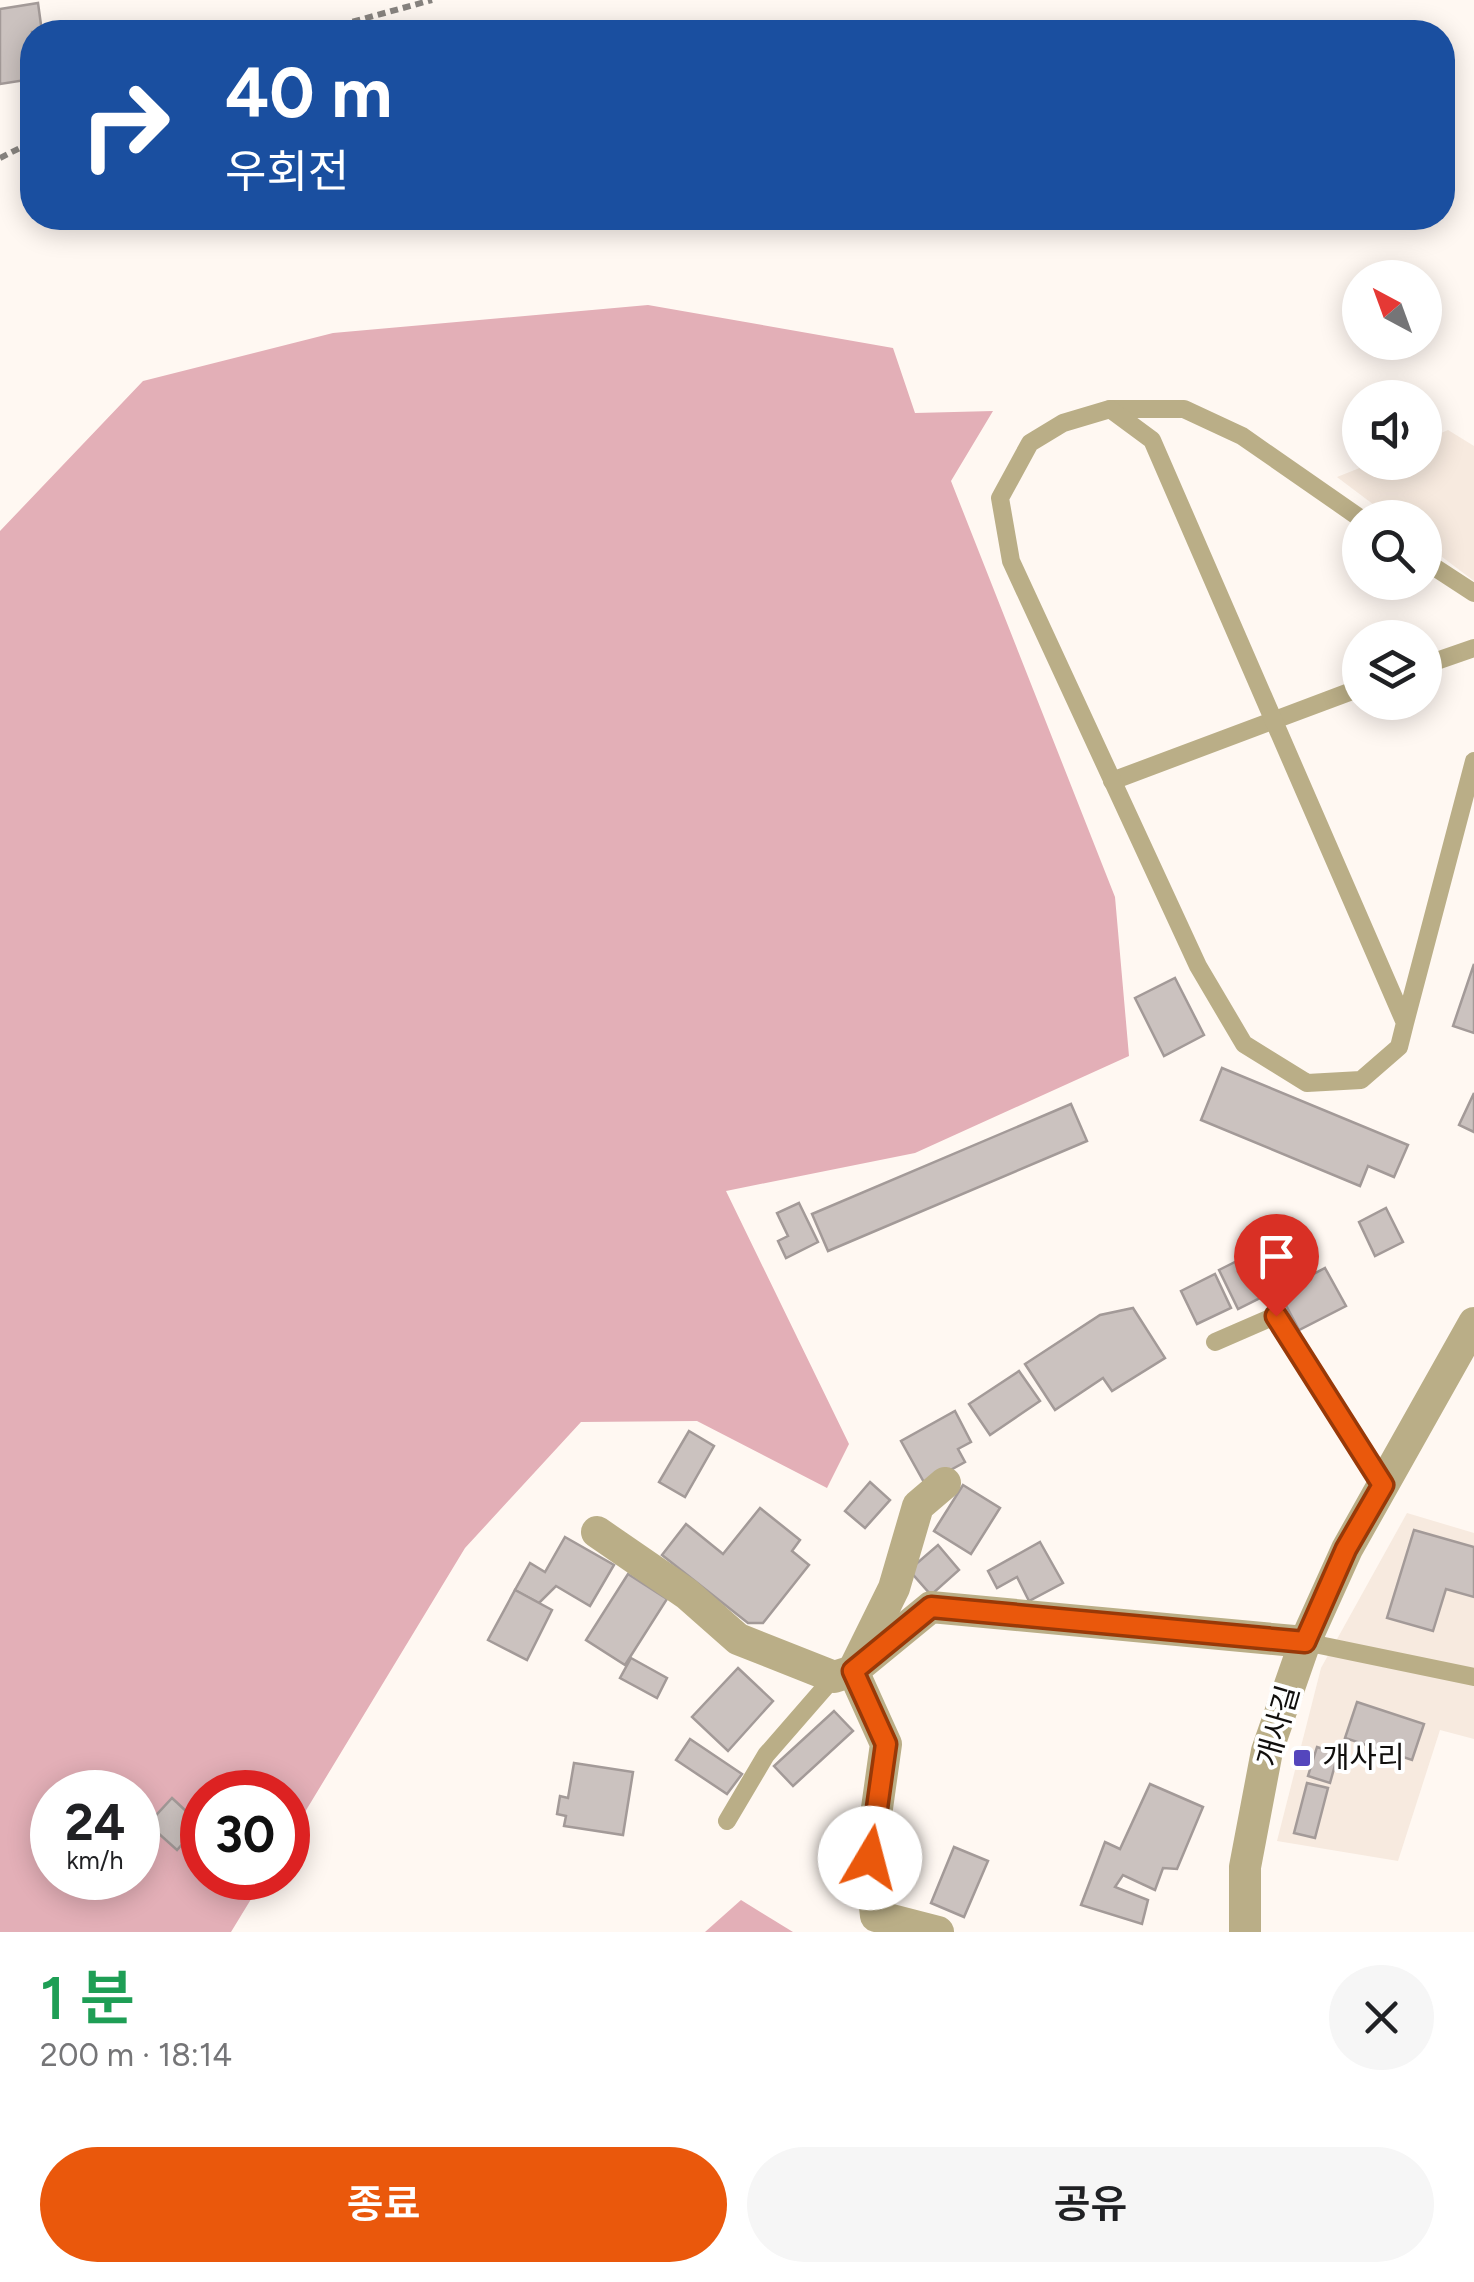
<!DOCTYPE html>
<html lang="ko">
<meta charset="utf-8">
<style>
:root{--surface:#fff;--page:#f6f6f6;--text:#202124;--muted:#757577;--accent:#ea580c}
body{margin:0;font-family:Figtree,"Noto Sans KR",sans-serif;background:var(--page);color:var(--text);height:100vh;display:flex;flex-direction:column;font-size:38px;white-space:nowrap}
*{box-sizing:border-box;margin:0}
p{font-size:32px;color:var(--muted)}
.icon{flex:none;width:55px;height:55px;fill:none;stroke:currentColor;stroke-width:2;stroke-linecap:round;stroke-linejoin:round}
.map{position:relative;height:1932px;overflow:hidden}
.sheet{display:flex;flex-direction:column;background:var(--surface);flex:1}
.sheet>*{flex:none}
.top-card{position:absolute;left:20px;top:20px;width:1435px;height:210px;border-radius:40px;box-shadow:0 5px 25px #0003;background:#1a4fa0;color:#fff;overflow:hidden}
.needle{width:65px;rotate:319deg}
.buttons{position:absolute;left:1342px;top:260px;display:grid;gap:20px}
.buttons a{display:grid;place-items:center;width:100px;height:100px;border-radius:50%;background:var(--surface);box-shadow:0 5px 25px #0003;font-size:50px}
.speed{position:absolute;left:30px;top:1770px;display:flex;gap:20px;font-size:50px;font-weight:700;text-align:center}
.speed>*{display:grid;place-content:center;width:130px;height:130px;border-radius:50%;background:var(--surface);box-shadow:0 5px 25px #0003;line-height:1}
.speed small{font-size:25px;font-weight:400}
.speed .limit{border:15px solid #d22;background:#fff;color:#111}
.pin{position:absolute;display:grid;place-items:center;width:85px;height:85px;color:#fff;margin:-102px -42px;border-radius:50% 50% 50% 0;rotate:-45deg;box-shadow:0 0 10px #0007}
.pin .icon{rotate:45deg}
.me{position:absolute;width:110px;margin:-55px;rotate:8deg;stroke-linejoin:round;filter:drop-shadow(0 0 8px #0008)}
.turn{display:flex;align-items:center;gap:35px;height:210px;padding:0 40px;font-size:45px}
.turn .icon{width:130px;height:130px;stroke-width:2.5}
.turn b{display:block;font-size:70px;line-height:85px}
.round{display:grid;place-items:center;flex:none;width:105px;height:105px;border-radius:52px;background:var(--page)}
.head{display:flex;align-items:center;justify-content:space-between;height:170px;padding:0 40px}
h1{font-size:60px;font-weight:600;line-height:75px;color:#1e9e55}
.action{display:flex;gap:20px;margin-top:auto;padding:20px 40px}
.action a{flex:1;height:115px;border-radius:60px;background:var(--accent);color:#fff;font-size:40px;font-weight:600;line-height:115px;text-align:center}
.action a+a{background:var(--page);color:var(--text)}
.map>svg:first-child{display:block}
.built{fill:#f7eadf}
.forest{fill:#e3afb7;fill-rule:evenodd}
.building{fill:#cbc2bf;stroke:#a39a98;stroke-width:2.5}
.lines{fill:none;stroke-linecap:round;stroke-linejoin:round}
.path{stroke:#87837f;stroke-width:6;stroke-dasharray:8 5;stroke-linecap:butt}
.service{stroke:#baae87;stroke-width:18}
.minor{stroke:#baae87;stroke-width:32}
.route-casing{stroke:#983908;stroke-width:25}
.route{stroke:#ea580c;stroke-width:18}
.poi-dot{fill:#5446bd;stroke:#fff;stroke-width:4}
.labels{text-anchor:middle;stroke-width:8;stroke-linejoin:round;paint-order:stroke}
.street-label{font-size:30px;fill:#110f0d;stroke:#fff}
.poi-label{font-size:30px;fill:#110f0d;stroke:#fff;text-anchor:start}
</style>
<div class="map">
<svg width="1474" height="1932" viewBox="0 0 1474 1932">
<rect width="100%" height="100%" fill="#fff8f2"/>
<g class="built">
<polygon points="1448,430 1474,446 1474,581 1425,544 1425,518 1390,517 1337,477 1372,463 1425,462 1425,440"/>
<polygon points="1407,1513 1474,1533 1474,1739 1440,1730 1398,1861 1277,1841 1321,1668"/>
</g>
<g class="forest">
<path d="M648 305 893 348 915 413 993 411 951 481 1115 897 1129 1056 915 1153 726 1191 849 1444 827 1488 697 1421 581 1422 465 1548 288 1840V1792H202V1878H264L231 1932H0V531L143 381 333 333ZM52 1792H138V1878H52Z"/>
<polygon points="741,1900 793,1932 705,1932"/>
</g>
<g class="building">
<polygon points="38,3 42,32 32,32 32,79 0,84 0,9"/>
<polygon points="1474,964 1474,1033 1453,1026"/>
<polygon points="1175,978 1204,1035 1164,1056 1135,998"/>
<polygon points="1222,1068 1408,1145 1394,1177 1368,1166 1360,1186 1201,1120"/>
<polygon points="1474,1093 1474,1132 1459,1125"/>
<polygon points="1071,1104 1087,1141 828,1251 812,1214"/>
<polygon points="799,1203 818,1242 786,1258 778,1241 788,1236 777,1213"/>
<polygon points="1386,1208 1403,1242 1375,1256 1359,1222"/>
<polygon points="1265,1247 1284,1286 1238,1309 1219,1270"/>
<polygon points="1325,1268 1346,1306 1299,1330 1279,1292"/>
<polygon points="1215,1274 1231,1308 1197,1324 1181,1291"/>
<polygon points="1133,1308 1165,1358 1112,1391 1103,1378 1055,1410 1025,1364 1100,1315"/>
<polygon points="1019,1371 1040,1401 990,1435 969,1404"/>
<polygon points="955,1411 971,1442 958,1449 965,1462 925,1484 901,1441"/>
<polygon points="689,1431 714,1446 685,1497 659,1482"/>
<polygon points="870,1482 890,1500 865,1528 845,1511"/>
<polygon points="963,1485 1000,1508 971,1554 934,1531"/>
<polygon points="760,1508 800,1540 792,1551 809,1565 763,1623 748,1623 662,1555 686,1524 723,1554"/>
<polygon points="1414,1530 1474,1547 1474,1597 1446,1589 1433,1631 1387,1618"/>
<polygon points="565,1537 614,1565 590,1606 556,1586 539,1603 515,1590 530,1563 545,1572"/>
<polygon points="1040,1542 1063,1583 1029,1601 1017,1577 997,1588 988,1571"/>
<polygon points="938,1545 959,1570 931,1595 909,1570"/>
<polygon points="628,1574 667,1599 625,1665 586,1640"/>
<polygon points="515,1590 552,1610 527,1660 488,1640"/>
<polygon points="631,1658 667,1678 657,1698 620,1678"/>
<polygon points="738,1668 773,1701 728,1751 692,1717"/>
<polygon points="1357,1702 1424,1724 1412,1760 1345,1738"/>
<polygon points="834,1711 853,1731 793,1786 774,1766"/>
<polygon points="690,1739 742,1774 727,1794 676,1760"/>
<polygon points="1317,1747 1338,1754 1330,1783 1308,1776"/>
<polygon points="574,1763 633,1772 623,1835 564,1826 566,1816 557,1814 560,1796 568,1798"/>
<polygon points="1307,1783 1328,1788 1315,1838 1294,1833"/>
<polygon points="1150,1784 1203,1807 1177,1869 1163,1868 1155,1890 1123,1875 1115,1887 1148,1900 1142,1924 1081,1905 1105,1842 1120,1849"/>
<polygon points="172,1798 200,1824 177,1850 148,1824"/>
<polygon points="954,1847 988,1861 964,1917 931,1903"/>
</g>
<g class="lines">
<g class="path">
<polyline points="315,32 432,0"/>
<polyline points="0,158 32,142"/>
</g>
<g class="service">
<polyline points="1110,409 1184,409 1242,436 1360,518"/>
<polyline points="1425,561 1474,593"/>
<polyline points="1425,665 1474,648"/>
<polyline points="1112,781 1360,688"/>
<polyline points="1405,1023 1152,440 1110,409 1063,423 1030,443 1000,498 1011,561 1198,966 1244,1044 1307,1083 1361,1080 1399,1047 1405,1023 1474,761"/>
<polyline points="1215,1342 1275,1316 1383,1485"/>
<polyline points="1305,1642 1474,1677"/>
<polyline points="727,1821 766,1755 834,1677"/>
</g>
<g class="minor">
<polyline points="597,1532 687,1594 738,1639 834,1677 853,1671 931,1607 1305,1642"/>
<polyline points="938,1932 876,1916 870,1858 886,1744 853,1671 894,1588 918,1506 945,1483"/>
<polyline points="1245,1932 1245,1867 1267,1751 1305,1642 1347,1549 1474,1323"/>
</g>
</g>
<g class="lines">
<g class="route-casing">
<polyline id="route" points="870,1858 886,1744 853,1671 931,1607 1305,1642 1346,1549 1383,1485 1276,1316"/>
</g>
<use href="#route" class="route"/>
</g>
<rect class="poi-dot" x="1292" y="1748" width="20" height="20" rx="5"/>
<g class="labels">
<g class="street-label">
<text transform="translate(1278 1726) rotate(-74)" y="10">개사길</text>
</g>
<g class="poi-label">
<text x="1322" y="1768">개사리</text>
</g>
</g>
</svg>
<div class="buttons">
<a><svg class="needle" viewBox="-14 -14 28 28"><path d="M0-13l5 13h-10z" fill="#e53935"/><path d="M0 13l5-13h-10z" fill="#757577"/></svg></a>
<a><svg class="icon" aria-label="sound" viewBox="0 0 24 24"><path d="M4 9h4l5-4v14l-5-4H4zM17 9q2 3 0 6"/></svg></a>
<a><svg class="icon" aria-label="search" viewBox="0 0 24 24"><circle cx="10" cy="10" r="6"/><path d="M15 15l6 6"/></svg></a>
<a><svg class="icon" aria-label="layers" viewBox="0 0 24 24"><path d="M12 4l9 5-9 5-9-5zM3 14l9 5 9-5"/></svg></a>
</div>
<div class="speed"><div>24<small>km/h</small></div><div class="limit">30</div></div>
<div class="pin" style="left:1276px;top:1316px;background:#d93025"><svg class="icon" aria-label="arrive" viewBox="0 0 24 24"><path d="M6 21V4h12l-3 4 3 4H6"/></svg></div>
<svg class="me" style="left:870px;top:1858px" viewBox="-20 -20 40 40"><circle r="19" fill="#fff"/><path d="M0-13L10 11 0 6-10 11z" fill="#ea580c"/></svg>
<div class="top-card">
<div class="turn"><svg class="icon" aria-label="right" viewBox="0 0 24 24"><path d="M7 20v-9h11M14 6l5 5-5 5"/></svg><div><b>40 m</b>우회전</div></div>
</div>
</div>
<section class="sheet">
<div class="head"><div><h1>1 분</h1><p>200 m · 18:14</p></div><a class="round"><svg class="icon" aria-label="close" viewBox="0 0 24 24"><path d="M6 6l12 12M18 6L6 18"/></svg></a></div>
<div class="action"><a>종료</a><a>공유</a></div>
</section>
